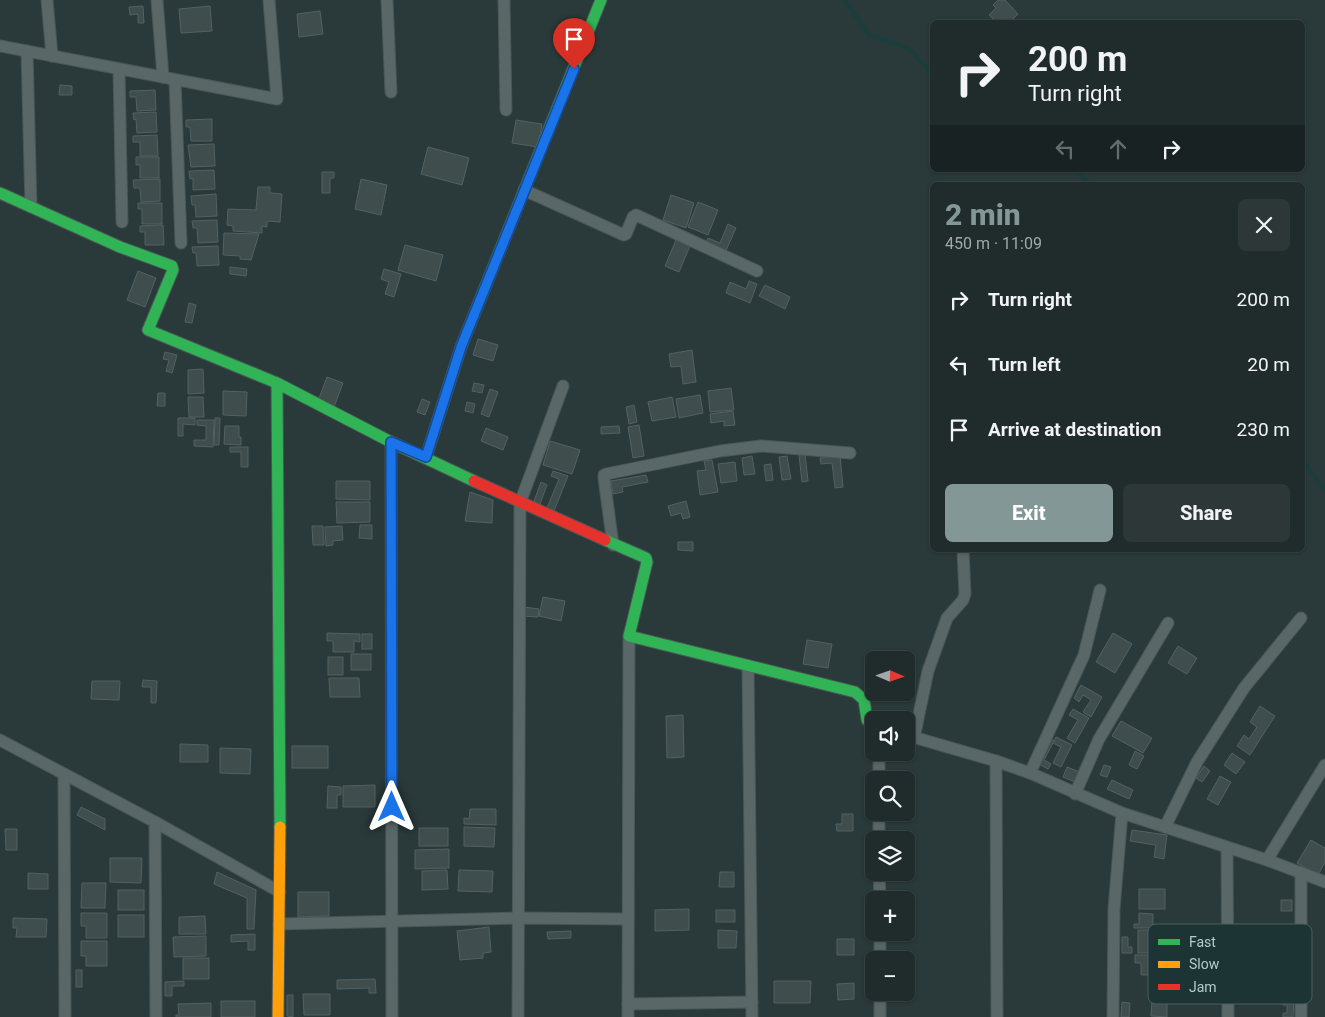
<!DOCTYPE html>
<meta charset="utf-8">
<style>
:root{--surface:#202b2b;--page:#2d3737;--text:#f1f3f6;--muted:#a2a7a9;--line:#3d4747;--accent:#849797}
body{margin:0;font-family:Roboto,sans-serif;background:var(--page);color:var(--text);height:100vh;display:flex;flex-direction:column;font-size:19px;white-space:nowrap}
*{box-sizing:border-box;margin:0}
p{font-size:16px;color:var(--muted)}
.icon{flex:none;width:28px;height:28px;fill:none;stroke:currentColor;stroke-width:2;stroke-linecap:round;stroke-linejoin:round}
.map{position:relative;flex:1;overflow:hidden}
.details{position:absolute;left:930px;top:182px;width:375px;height:370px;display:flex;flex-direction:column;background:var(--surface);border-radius:8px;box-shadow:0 1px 4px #0004,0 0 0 1px var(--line)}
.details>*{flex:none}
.guide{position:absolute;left:930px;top:20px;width:375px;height:152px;border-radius:8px;box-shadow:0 1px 4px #0004,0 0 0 1px var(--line);background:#202b2b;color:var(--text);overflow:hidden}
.needle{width:32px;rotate:92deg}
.tools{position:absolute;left:865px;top:651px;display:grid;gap:10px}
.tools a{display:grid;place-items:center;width:50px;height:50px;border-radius:8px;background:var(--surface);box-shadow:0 1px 4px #0004,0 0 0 1px var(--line);font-size:25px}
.pin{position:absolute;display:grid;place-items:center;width:42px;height:42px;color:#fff;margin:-51px -21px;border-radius:50% 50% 50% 0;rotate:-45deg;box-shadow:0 0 5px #0007}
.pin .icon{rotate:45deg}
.me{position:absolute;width:55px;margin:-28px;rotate:0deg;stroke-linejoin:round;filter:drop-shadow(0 0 4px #0008)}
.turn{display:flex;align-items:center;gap:18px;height:105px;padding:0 15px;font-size:22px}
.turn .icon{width:65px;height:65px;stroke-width:2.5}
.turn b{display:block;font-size:35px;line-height:42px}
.lanes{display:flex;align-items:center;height:48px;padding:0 15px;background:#0003;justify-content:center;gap:25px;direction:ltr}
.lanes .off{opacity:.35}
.round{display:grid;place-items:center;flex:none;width:52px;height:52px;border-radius:8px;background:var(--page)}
.summary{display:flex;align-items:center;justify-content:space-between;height:85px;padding:0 15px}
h1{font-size:30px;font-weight:800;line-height:38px;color:var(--accent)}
.action{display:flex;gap:10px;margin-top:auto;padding:10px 15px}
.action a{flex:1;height:58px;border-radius:8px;background:var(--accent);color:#fff;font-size:20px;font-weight:800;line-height:58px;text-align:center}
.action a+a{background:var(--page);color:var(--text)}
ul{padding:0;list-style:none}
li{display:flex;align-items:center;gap:15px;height:65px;padding:0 15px}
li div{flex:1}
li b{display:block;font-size:19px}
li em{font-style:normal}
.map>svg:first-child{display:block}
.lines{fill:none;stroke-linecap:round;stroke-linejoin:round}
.stream{stroke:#193e3d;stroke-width:4}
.building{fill:#3f4d4d;stroke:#526161}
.street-casing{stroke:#485656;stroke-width:13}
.fast-casing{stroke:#485656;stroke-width:13}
.slow-casing{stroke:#485656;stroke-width:13}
.jam-casing{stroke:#485656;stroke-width:13}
.street{stroke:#5a6767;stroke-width:11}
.fast{stroke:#30b455;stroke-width:11}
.slow{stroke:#ff9f0a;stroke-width:11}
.jam{stroke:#e5322d;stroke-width:11}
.route-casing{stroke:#114b97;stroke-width:12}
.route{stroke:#1a73e8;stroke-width:9}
.key{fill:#1d3434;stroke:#4b6161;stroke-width:1}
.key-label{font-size:14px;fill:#b5caca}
</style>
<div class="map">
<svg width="1325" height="1017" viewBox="0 0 1325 1017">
<rect width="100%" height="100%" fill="#2a3939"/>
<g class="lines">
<g class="stream">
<polyline points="845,0 869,35 894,43 910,50 927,68 932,77"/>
<polyline points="1077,170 1090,185"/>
<polyline points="1302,460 1325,490"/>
</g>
</g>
<g class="building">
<polygon points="998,0 1005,0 1018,14 1010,22 996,22 989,15 996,8 993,5"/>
<polygon points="143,6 144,23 138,23 138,14 130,15 129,7"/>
<polygon points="210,6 212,31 181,33 179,9"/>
<polygon points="320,11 323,34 299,37 297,14"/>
<polygon points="60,85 72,86 72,95 59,95"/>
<polygon points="155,90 156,110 137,111 136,97 130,97 130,91"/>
<polygon points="156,112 157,132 137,133 136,119 134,120 133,113"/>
<polygon points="212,119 212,141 191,141 190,127 186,127 186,120"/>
<polygon points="516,120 542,124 538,147 512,143"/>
<polygon points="157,135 158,156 140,156 140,142 133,142 133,136"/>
<polygon points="214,144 215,166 191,167 188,145"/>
<polygon points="428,147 469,158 462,185 421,174"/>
<polygon points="136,157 159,157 159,178 140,178 140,165 136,165"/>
<polygon points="214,170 215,189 193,190 193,178 190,179 189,171"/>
<polygon points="322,172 334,172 334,178 330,178 330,193 322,193"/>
<polygon points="160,179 160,201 141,202 140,188 134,188 133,180"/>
<polygon points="361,179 387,185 381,215 355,209"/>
<polygon points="258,187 270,187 270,193 282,194 280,222 267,221 267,227 262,226 262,233 233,231 233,226 227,225 228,209 256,210"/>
<polygon points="216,194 217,216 196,217 195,205 192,205 191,196"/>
<polygon points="671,195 694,203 686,228 663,220"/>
<polygon points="698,202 718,210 708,235 688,227"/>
<polygon points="138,203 162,203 162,224 142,224 142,209 138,209"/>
<polygon points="217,220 218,242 198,243 197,228 193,228 192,221"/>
<polygon points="728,224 736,228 725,253 705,244 708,238 720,243"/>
<polygon points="163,225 164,245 145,245 145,232 140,232 140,226"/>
<polygon points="224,233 259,234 251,260 240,259 240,256 223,255"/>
<polygon points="676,240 690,246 679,272 665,266"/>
<polygon points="405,245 443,255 436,281 398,270"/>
<polygon points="218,246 219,265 197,266 196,253 193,253 192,247"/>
<polygon points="230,267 247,269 246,276 230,274"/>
<polygon points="384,269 401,274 394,297 385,294 389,282 381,279"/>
<polygon points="138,271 156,278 145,307 127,300"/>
<polygon points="749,281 757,284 750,303 726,293 730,282 746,289"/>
<polygon points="765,285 790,297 785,309 759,296"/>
<polygon points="189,303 196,305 192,323 185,322"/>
<polygon points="478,339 498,345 493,361 473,355"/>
<polygon points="692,350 696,382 683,384 681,366 671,367 669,354"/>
<polygon points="165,352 177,355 172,373 166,371 169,360 163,359"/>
<polygon points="203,369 204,393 188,394 188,370"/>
<polygon points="327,377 343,383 334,407 318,401"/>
<polygon points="474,383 484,385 482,393 472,391"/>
<polygon points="731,388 734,410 710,412 708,391"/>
<polygon points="490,389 498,392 489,417 481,414"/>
<polygon points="223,391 247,392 246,416 223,415"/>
<polygon points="158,393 165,393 165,406 157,406"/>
<polygon points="700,395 703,413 679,418 676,399"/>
<polygon points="188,397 203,397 204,417 189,417"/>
<polygon points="672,397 676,417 652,421 648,402"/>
<polygon points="422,399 430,402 425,415 417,412"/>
<polygon points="467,402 475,404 473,413 465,411"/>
<polygon points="634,405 637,422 629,424 626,407"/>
<polygon points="733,411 735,425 724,426 724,421 711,423 710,414"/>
<polygon points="178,418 195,418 195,425 183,424 183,436 178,436"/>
<polygon points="215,418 220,418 219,445 214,445"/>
<polygon points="197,420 214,420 213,447 194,446 194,440 206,440 206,426 197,425"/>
<polygon points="639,425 644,456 633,458 628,427"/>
<polygon points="225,426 239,426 239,437 241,437 241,445 224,444"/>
<polygon points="619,426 620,433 601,434 601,427"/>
<polygon points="486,428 508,437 503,450 481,441"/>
<polygon points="550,441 580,450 572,474 543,465"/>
<polygon points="230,447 248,447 248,467 241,467 241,452 230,452"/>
<polygon points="805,454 808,481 802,482 799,455"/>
<polygon points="752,456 755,474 744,475 742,458"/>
<polygon points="787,456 791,479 782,480 779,457"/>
<polygon points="840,456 843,487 835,488 832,463 821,464 820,458"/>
<polygon points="712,460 718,492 700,495 697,471 706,470 704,461"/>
<polygon points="735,462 737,481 721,483 718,464"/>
<polygon points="771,464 773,480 766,481 764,465"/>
<polygon points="553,471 568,476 554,511 547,508 559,479 551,476"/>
<polygon points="646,475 648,482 622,487 623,492 613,494 611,481"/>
<polygon points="336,481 370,481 370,500 336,499"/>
<polygon points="541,482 547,485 540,504 534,501"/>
<polygon points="470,492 493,500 492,523 465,521"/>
<polygon points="686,501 690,517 683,519 681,513 671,516 668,506"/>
<polygon points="336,502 370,502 370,522 337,523"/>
<polygon points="360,525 372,525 372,539 359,538"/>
<polygon points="312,526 323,526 324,545 313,545"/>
<polygon points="342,526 343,540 333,541 333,545 326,546 325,527"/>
<polygon points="678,542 693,542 693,551 678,550"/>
<polygon points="543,597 565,601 561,621 539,616"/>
<polygon points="524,607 539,609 538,617 523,616"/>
<polygon points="327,633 360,634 360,642 354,641 354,652 333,652 333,641 327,641"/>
<polygon points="1113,633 1132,644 1115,673 1096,662"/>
<rect x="362" y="634" width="10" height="15"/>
<polygon points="807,640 832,644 828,668 803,664"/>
<polygon points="1178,646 1197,658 1187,674 1168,663"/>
<rect x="351" y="654" width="20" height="16"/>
<rect x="328" y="657" width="15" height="18"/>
<polygon points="329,678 359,678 360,697 330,697"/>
<polygon points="143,680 157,681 156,703 151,703 151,687 142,687"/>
<polygon points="92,681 120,681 119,700 91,699"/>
<polygon points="1081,685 1102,697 1091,717 1083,712 1091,700 1083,695 1079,702 1074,698"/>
<polygon points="1260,706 1275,716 1250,755 1237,746 1244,735 1249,739 1257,727 1250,722"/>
<polygon points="1073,709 1089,718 1075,743 1067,738 1078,720 1069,715"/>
<polygon points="683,715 684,757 667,758 666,716"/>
<polygon points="1121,721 1152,738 1143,753 1112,736"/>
<polygon points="1056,737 1072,745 1061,767 1053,763 1061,747 1053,743"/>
<polygon points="1050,739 1054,741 1044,760 1051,764 1048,769 1037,763"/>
<polygon points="180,744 208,745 208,762 180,762"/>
<rect x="292" y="746" width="36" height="22"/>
<polygon points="220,748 251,749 250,774 220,773"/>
<polygon points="1135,751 1144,756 1137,769 1129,765"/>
<polygon points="1232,753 1245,762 1236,774 1224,765"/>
<polygon points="1104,765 1111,767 1107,777 1100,775"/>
<polygon points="1204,766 1210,771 1202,782 1196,778"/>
<polygon points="1067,767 1080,772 1075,782 1063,777"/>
<polygon points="1220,776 1231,782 1218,805 1207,799"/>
<polygon points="1112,780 1133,790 1129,799 1107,789"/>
<polygon points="375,785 375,807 343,807 343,786"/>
<polygon points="328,786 341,787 341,795 337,795 337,808 327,808"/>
<polygon points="81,807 105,819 105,830 77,815"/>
<polygon points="470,809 496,809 496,825 464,824 464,818 469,819"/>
<polygon points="842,814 853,814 853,831 837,831 836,824 842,824"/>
<polygon points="464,827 495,828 494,847 464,846"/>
<rect x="419" y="828" width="29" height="18"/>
<polygon points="5,829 17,829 17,850 6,850"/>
<polygon points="1132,830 1167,835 1164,859 1154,857 1156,845 1130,841"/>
<polygon points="1311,840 1325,848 1325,862 1318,875 1297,863"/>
<polygon points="449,849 449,868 415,869 415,850"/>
<polygon points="110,858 142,858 141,883 110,882"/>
<polygon points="447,870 448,889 422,890 422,871"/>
<polygon points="459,870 493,871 492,892 458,891"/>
<polygon points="217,872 256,890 254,929 247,929 247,898 214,884"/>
<polygon points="720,872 734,872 734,887 719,887"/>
<polygon points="28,873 48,874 48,889 28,889"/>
<polygon points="82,883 106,883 105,908 81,908"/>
<rect x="1139" y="889" width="26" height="20"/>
<rect x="118" y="890" width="26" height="20"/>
<polygon points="298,892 329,892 329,916 298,917"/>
<rect x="1281" y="900" width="11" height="11"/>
<polygon points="689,909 689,930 655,931 655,910"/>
<rect x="716" y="910" width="19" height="12"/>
<polygon points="81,913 107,913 107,938 86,938 86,926 81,926"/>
<polygon points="1139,913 1153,914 1153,928 1134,928 1134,924 1139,924"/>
<rect x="118" y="915" width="26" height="22"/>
<polygon points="205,916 206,934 179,934 179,917"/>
<polygon points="13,918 47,919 46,937 16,937 17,928 13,928"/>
<polygon points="489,927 491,952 483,953 483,958 460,960 457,931"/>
<polygon points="718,930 737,931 736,948 718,948"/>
<rect x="1138" y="930" width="28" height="23"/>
<polygon points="571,931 571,938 548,939 547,932"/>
<polygon points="255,934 255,950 248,950 248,941 231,942 231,935"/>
<polygon points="206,936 206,956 174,957 173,937"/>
<polygon points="1122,937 1128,937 1128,947 1132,947 1132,953 1122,953"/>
<rect x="837" y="939" width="17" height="16"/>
<polygon points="81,941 107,941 107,966 86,966 86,956 81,956"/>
<polygon points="1135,955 1164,955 1165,975 1141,975 1141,963 1135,963"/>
<rect x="183" y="958" width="26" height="21"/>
<rect x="76" y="970" width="6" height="17"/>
<polygon points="375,979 376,993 369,993 369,988 337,989 337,980"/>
<polygon points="184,981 184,986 172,986 172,996 165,996 165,982"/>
<polygon points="774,981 811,981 810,1003 774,1003"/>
<polygon points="854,983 854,999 838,1000 837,984"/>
<polygon points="303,994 330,994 330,1015 304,1015"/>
<polygon points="287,995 293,995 293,1017 287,1016"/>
<polygon points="1284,998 1294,998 1293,1017 1283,1017 1283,1013 1287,1013 1287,1005 1283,1005"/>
<polygon points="1152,1000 1167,1000 1167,1017 1151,1016"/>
<rect x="221" y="1001" width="34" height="16"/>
<polygon points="1122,1002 1130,1003 1129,1017 1121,1017"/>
<polygon points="211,1003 211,1017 176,1017 176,1015 179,1015 178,1004"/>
</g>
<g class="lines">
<g class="street-casing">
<g id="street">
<polyline points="47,0 52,56"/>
<polyline points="157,0 163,77"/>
<polyline points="387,0 391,92"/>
<polyline points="504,0 506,110"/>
<polyline points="0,46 277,99 269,0"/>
<polyline points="27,51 31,207"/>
<polyline points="119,70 122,222"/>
<polyline points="175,80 181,243"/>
<polyline points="524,190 624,235 626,234 633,217 636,215 757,271"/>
<polyline points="391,442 392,1017"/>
<polyline points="613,545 604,478 604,475 606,474 720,451 761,446 850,453"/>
<polyline points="748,666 752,1017"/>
<polyline points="906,735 996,761 1030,773 1122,813 1267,860 1325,882"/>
<polyline points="914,738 928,671 947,618 963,600 965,594 963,550"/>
<polyline points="0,740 155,822 280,892"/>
<polyline points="879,752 879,780"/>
<polyline points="996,761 997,1017"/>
<polyline points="1030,773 1084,655 1100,590"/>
<polyline points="64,775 65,1017"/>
<polyline points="1075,794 1099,739 1168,623"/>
<polyline points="879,812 879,840"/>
<polyline points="155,822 156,1017"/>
<polyline points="1165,827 1197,762 1244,688 1301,618"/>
<polyline points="1227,848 1228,1017"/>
<polyline points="1267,860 1325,765"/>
<polyline points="879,872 880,900"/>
<polyline points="1301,873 1301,1017"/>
<polyline points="279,924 518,918 628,919"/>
<polyline points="880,932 880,960"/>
<polyline points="880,992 880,1017"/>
<polyline points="628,1004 752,1002"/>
<polyline points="518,1017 520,503 563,386"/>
<polyline points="628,1017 629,636"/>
<polyline points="1113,1017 1114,909 1122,813"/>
</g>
</g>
<g class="fast-casing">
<g id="fast">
<polyline points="0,193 120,247 172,266 173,270 148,330 277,383 391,442 474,481"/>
<polyline points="277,383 280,827"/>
<polyline points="426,457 461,347 601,0"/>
<polyline points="605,540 646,558 647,562 629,636 855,692 864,700 867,720 874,724"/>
</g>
</g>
<g class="slow-casing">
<polyline id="slow" points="278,1017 280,827"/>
</g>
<g class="jam-casing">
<polyline id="jam" points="474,481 605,540"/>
</g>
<use href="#street" class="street"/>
<use href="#fast" class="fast"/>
<use href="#slow" class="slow"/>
<use href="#jam" class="jam"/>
</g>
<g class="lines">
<g class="route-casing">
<polyline id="route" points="392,807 391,442 426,457 461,347 574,69"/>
</g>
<use href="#route" class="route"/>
</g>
<rect x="1148" y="924" width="164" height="80" rx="8" class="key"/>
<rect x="1158" y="939" width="22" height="6" fill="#30b455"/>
<rect x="1158" y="961" width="22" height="7" fill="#ff9f0a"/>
<rect x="1158" y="984" width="22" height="6" fill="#e5322d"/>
<g class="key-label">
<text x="1189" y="947">Fast</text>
<text x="1189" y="969">Slow</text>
<text x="1189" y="992">Jam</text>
</g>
</svg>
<div class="tools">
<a><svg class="needle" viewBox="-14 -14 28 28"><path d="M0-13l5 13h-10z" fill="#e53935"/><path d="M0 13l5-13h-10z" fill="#a2a7a9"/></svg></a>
<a><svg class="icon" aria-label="sound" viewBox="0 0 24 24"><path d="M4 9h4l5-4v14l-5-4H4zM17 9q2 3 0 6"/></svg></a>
<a><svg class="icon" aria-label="search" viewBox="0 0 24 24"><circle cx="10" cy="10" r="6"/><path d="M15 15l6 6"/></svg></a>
<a><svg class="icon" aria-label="layers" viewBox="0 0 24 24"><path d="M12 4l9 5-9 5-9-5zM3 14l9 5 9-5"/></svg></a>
<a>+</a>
<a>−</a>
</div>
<div class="pin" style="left:574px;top:69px;background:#d93025"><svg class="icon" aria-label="arrive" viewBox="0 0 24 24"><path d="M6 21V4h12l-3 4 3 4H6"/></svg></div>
<svg class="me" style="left:392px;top:807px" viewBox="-20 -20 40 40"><path d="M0-17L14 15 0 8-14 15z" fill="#1a73e8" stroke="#fff" stroke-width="4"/></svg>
<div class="guide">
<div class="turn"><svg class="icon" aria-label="right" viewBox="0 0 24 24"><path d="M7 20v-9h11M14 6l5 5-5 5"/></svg><div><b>200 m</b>Turn right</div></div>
<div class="lanes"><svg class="icon off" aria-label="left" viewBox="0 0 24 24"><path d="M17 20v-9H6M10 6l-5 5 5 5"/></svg><svg class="icon off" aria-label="ahead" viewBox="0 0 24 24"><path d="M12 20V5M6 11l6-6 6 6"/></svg><svg class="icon" aria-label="right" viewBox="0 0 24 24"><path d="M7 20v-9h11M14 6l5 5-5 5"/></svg></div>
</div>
<section class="details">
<div class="summary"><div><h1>2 min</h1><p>450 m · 11:09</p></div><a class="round"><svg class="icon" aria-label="close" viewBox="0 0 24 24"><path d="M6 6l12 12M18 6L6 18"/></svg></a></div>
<ul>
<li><svg class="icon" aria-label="right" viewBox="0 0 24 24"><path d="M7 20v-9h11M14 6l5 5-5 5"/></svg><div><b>Turn right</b></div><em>200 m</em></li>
<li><svg class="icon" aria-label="left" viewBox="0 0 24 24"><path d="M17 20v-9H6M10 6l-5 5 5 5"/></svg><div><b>Turn left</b></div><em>20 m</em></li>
<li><svg class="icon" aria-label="arrive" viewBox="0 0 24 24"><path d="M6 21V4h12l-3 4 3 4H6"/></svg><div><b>Arrive at destination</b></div><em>230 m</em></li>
</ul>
<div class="action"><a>Exit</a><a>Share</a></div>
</section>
</div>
